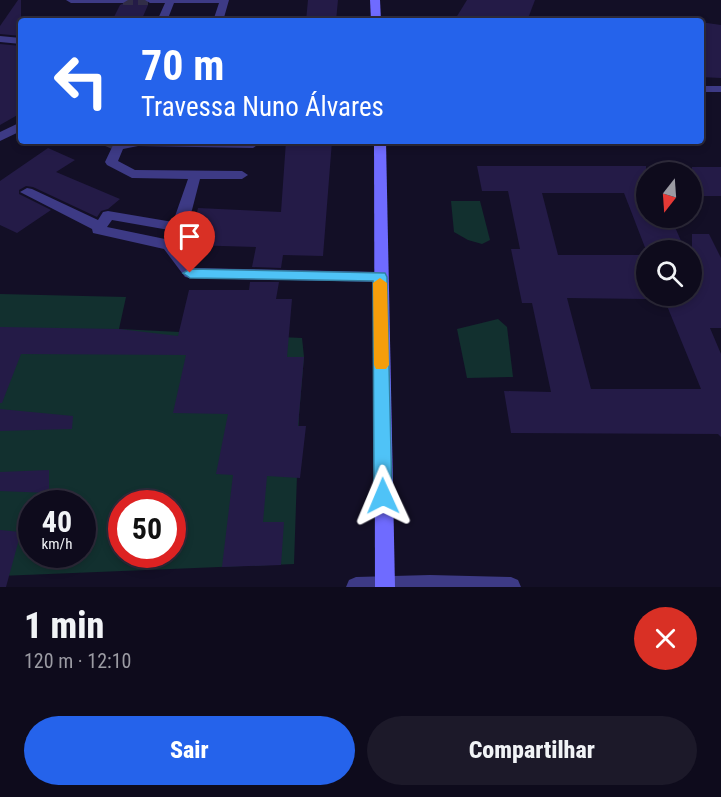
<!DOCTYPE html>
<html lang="pt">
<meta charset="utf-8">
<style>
:root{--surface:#0e0b1c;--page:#1c1929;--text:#f1f3f6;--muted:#9b9ba3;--line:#2e2b3b;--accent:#2563eb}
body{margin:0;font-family:"Roboto Condensed",sans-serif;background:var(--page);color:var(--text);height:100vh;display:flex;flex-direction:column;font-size:22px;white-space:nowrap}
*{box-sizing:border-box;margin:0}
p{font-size:20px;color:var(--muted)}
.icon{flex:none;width:33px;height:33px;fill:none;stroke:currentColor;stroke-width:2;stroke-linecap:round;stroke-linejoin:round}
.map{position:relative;height:587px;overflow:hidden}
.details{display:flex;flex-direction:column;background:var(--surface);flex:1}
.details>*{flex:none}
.hud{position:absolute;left:18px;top:18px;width:686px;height:126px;border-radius:6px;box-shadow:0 3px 9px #0003,0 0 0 2px var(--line);background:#2563eb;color:#fff;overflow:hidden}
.needle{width:39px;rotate:197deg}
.tools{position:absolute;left:636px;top:162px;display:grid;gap:12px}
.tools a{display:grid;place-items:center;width:66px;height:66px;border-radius:50%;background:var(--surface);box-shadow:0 3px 9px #0003,0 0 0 2px var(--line);font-size:30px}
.speed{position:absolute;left:18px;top:490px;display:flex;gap:12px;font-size:30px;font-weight:700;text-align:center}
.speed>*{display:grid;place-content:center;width:78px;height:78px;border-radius:50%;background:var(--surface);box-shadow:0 3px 9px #0003,0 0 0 2px var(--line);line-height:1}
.speed small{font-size:15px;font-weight:400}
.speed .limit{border:9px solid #d22;background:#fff;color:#111}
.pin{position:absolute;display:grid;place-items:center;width:51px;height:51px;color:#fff;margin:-62px -26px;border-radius:50% 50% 50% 0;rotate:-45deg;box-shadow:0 0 6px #0007}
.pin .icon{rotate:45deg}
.me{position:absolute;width:66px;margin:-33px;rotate:359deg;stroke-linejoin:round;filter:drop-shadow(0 0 4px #0008)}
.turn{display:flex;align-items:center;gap:21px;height:126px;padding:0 24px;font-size:27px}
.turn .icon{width:78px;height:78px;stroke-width:2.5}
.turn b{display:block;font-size:42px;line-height:51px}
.round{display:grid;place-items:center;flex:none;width:63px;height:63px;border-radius:32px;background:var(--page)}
.head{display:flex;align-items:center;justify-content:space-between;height:102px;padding:0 24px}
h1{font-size:36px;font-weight:800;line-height:45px}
.primary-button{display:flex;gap:12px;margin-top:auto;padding:12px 24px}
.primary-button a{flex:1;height:69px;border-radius:36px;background:var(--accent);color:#fff;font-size:24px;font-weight:800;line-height:69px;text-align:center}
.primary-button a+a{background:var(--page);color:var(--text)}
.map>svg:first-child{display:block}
.green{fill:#12302f;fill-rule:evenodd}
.building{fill:#241b47}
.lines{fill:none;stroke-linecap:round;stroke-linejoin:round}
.minor-tunnel{stroke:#312d47;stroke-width:10;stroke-dasharray:10 5;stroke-linecap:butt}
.minor{fill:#3d3a85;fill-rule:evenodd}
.secondary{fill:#6f6bff;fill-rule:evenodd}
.route{fill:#4fc3f7;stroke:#337fa1;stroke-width:1.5}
.slow{fill:#f59e0b}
</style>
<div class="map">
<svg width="721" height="587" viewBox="0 0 721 587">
<rect width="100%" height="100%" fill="#130f26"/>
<g class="green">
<polygon points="451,201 480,201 490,240 482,244 468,240 454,232"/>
<path d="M0 294 126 297 119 329 302 338 304 357 299 415 294 564 0 576ZM32 504H82V555H32ZM122 504H172V555H122Z"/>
<polygon points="498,319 507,327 513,377 467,378 457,329"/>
</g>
<g class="building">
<polygon points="18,0 21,0 21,36 0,34 0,26"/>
<polygon points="130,0 143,0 148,5 141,21 112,21 120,5"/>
<polygon points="308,0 338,0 336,21 306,21"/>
<polygon points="467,0 535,0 527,21 454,21"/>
<polygon points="700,22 721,25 721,78 700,77"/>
<polygon points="0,44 21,46 21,113 0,125"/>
<polygon points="286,141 332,141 323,256 283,255 281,268 252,267 256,247 189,245 198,208 281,212"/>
<polygon points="48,148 75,160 56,172 120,199 108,209 101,211 97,217 33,187 26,186 19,190 19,194 51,210 17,233 0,225 0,181"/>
<polygon points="477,166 646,166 646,218 671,218 685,250 646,250 624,193 542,193 558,255 646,255 646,299 567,298 591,389 701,389 663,296 692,296 692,234 709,234 721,258 721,328 710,328 721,354 721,437 718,434 511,433 504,391 551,392 532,303 522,303 511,249 520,249 508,191 482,191"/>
<rect x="692" y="167" width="29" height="29"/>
<polygon points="250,282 279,282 276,299 292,299 287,357 304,357 298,426 306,426 300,478 267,476 263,522 284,522 281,565 222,567 233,475 216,474 228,414 173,413 186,355 21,354 2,403 0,403 0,327 119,329 178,336 189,290 249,290"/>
<polygon points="0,409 73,416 72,429 0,431"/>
<polygon points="49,470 49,493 0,491 0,472"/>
<polygon points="0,530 21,532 6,587 0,587"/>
</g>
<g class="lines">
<g class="minor-tunnel">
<polyline points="123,0 150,0"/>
<polyline points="106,141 118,146"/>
</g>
<g class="minor">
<polygon points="66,0 128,0 123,3 71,3"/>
<polygon points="145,0 229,0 223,21 213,21 219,3 174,3 167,21 157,21 165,3 150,3"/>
<polygon points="0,36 21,38 21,44 0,42"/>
<rect x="700" y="86" width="21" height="6"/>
<polygon points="21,122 21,131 0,141 0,132"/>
<path d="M125 141H256L259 144 253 148 138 146 123 149 118 161 135 170 242 171 248 175 242 179H200L192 210 176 245 194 268 380 272 387 277 380 282 190 278 185 277 164 249 93 233 92 229 20 192 27 188 32 189 98 220 103 212 108 211 173 222 188 179 132 178 107 165 105 162 114 143ZM112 220 169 230 165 239 107 227Z"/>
<polygon points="430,575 511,577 518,580 521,587 346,587 349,580 356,577"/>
</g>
<g class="secondary">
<polygon points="370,0 380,0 381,21 371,21"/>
<polygon points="374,141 386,141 395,587 375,587"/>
</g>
</g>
<polygon class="route" points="190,269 385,273 387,277 392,496 389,501 383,504 377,501 374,496 373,281 190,278 183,273"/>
<polygon class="slow" points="380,278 387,283 389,365 386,369 376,369 374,365 373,283"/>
</svg>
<div class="tools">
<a><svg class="needle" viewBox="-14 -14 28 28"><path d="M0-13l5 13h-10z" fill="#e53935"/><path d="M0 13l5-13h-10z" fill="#9b9ba3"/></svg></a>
<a><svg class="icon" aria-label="search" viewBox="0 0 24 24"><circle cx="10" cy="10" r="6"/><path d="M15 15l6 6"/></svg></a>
</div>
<div class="speed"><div>40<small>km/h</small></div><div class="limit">50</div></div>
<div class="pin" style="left:190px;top:273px;background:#d93025"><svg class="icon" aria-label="arrive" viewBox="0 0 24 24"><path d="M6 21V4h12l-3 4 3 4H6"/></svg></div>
<svg class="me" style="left:383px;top:496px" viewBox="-20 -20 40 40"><path d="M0-17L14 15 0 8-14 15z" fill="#4fc3f7" stroke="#fff" stroke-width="4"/></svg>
<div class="hud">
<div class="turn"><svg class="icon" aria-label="left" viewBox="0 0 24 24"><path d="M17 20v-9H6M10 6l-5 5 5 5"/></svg><div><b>70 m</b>Travessa Nuno Álvares</div></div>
</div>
</div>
<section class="details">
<div class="head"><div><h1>1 min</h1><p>120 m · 12:10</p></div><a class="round" style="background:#d93025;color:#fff"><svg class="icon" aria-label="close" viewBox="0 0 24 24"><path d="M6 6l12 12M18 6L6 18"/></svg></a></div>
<div class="primary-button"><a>Sair</a><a>Compartilhar</a></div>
</section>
